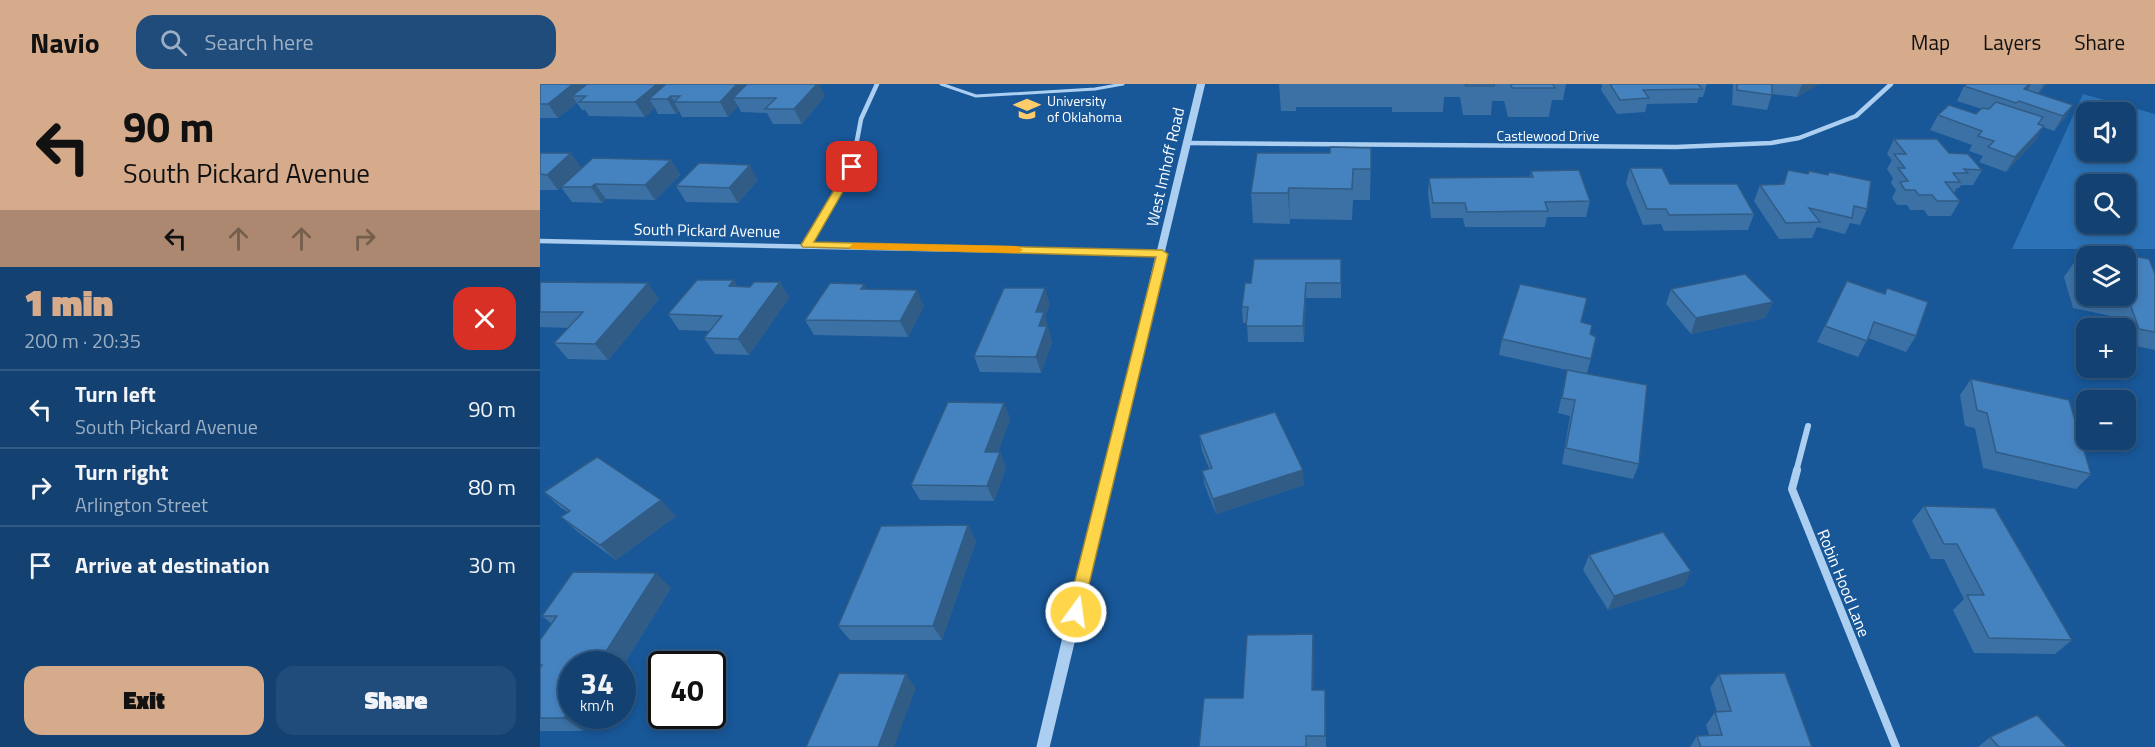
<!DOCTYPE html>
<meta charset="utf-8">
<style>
:root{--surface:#124172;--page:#1f4c7a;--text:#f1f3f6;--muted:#9cafc4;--line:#315a84;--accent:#d6ab8b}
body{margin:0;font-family:"Titillium Web",sans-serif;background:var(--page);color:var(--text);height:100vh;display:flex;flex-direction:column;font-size:22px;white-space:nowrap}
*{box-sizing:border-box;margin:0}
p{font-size:20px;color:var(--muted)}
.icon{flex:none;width:33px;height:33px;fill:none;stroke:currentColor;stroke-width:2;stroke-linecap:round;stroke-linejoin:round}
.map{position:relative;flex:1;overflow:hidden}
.details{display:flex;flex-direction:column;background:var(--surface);width:540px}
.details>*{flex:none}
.top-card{background:#d6ab8b;color:#111;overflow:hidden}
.buttons{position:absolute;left:1536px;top:18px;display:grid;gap:12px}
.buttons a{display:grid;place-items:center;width:60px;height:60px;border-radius:12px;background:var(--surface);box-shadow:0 3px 9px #0003,0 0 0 2px var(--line);font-size:30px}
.speed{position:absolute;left:18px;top:567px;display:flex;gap:12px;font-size:30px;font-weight:700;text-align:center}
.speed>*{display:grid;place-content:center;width:78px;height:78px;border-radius:50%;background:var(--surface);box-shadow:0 3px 9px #0003,0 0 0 2px var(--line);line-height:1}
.speed small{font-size:15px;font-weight:400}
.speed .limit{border:3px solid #111;border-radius:9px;background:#fff;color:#111}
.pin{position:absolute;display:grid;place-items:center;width:51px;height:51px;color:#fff;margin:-26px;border-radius:12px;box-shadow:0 3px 9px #0006}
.me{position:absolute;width:66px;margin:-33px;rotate:14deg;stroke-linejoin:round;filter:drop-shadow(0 0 4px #0008)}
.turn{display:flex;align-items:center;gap:21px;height:126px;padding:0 24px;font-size:27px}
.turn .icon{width:78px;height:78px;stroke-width:2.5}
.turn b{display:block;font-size:42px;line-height:51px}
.lanes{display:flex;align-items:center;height:57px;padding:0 24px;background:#0003;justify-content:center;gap:30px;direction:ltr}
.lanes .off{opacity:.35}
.round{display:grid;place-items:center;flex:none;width:63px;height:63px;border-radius:18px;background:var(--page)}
.overview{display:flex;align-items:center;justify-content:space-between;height:102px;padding:0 24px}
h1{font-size:36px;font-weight:800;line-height:45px;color:var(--accent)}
.cta{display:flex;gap:12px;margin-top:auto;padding:12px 24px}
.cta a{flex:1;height:69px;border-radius:18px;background:var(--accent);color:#111;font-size:24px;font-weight:800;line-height:69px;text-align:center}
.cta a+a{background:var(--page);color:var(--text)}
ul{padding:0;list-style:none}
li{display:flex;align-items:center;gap:18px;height:78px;padding:0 24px;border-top:2px solid var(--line)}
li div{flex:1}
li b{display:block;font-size:22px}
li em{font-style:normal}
header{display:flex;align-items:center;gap:36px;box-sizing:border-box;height:84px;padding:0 30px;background:var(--accent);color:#111}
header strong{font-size:28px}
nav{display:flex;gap:33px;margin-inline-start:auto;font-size:21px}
.search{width:420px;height:54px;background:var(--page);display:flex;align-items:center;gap:15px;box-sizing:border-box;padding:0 21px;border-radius:18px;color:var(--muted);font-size:22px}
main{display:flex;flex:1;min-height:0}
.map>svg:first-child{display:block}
.green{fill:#2b72b6;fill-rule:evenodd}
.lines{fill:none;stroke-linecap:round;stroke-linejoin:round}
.service{stroke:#accff1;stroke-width:3}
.minor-far2{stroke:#accff1;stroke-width:4.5}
.minor-far1{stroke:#accff1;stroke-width:6}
.minor{stroke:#accff1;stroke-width:8}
.tertiary-far2{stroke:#accff1;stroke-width:8}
.tertiary-far1{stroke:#accff1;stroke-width:10}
.tertiary{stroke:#accff1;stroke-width:13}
.wall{fill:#3b71a5}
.shaded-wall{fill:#305c86}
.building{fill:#4583c0;stroke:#305c86;stroke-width:1.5}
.route{fill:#ffd54a;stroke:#a68a30;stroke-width:1.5}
.slow{fill:#f59e0b}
.labels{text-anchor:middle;stroke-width:4.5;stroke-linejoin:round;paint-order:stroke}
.far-poi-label{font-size:14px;fill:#fff;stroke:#185798;text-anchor:start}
.far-street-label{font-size:14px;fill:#fff;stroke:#185798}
.street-label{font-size:16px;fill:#fff;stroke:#185798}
</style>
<header>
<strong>Navio</strong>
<div class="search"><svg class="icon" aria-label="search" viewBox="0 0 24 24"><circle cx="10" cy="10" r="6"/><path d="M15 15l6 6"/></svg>Search here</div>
<nav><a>Map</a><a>Layers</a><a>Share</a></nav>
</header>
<main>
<section class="details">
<div class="top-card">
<div class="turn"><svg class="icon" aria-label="left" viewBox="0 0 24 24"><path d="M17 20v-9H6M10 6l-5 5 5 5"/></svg><div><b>90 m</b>South Pickard Avenue</div></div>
<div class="lanes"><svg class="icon" aria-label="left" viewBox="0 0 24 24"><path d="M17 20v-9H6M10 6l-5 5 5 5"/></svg><svg class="icon off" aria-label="ahead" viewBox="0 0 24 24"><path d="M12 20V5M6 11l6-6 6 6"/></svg><svg class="icon off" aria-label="ahead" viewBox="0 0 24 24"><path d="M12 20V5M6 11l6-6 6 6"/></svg><svg class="icon off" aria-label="right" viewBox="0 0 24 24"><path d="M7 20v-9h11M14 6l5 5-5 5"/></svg></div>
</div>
<div class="overview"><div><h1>1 min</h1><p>200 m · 20:35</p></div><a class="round" style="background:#d93025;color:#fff"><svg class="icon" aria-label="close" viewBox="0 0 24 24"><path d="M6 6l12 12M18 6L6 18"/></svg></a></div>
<ul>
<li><svg class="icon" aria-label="left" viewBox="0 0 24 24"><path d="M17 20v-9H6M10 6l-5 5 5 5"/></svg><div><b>Turn left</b><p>South Pickard Avenue</p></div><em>90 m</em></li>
<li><svg class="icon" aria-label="right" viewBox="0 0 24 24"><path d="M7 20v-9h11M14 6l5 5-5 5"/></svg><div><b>Turn right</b><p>Arlington Street</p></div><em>80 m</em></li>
<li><svg class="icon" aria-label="arrive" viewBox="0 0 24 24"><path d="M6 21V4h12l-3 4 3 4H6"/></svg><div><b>Arrive at destination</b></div><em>30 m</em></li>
</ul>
<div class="cta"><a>Exit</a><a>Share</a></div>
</section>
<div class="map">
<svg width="1615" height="663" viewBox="0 0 1615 663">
<rect width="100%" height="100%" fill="#185798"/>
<path class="green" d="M1543 10 1615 30V165H1472ZM1546 28H1586V68H1546ZM1546 100H1586V140H1546Z"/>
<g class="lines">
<polyline class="service" points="401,0 436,12 555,5 583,0"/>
<g class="minor-far2">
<polyline points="647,59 1136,63 1231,59 1259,54 1316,32 1351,0"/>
<polyline points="0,157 622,170"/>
<polyline points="267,161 312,83 321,35 337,0"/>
</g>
<g class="minor-far1">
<polyline points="605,170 622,170"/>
<polyline points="1256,388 1268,342"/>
</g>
<polyline class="minor" points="1257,386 1252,405 1356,663"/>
<polyline class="tertiary-far2" points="620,171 661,0"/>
<polyline class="tertiary-far1" points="569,388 621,170"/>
<polyline class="tertiary" points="503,663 569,386"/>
</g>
<g class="wall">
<polygon points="0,0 285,12 262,40 233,40 227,29 201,28 198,22 188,33 142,33 139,27 136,30 118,30 115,24 105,33 49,32 45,26 42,26 37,19 18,34 0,34"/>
<polygon points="739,0 1026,0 1023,16 1012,16 1009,33 968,33 964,17 952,17 951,31 923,31 920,13 904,13 903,28 852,28 852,23 756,23 756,27 741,27"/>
<polygon points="1062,0 1167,0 1163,13 1159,13 1157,19 1107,20 1105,28 1077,30 1061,6"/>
<polygon points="1193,0 1279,0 1257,13 1232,10 1227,26 1192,21"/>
<polygon points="1427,0 1507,0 1498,10 1533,21 1524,35 1514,47 1503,43 1495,57 1466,88 1439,78 1443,72 1429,67 1432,61 1390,46 1398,31 1436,30 1442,25 1417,17 1424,2"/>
<polygon points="1354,55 1409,69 1442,86 1433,101 1421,101 1419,104 1417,104 1414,109 1420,117 1411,132 1388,132 1384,126 1370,126 1367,121 1357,121 1352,114 1356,106 1351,99 1353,94 1347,85 1352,76 1347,70"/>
<polygon points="831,64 830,116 813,116 812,136 750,135 750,140 713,139 711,109"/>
<polygon points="0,69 42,84 131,76 140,91 115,116 66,115 62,119 32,118 21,103 18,106 0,106"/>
<polygon points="1090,84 1130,100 1214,130 1208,146 1124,147 1121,140 1103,141 1086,99"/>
<polygon points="1248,86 1268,90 1269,87 1288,91 1289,88 1327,125 1320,141 1310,139 1305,150 1277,143 1272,154 1239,155 1214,117 1220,101 1243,100"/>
<polygon points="991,87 1050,117 1046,133 1007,133 1005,143 925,143 923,134 891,134 888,109 889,94 990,93"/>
<polygon points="218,96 198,119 146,118 136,102"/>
<polygon points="1570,168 1609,175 1615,190 1615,266 1586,260 1586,244 1580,244 1576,233 1533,224 1524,193 1535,177 1546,180 1546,212 1586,212 1586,172 1567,172"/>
<polygon points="801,175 801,214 766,214 764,258 708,258 707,239 703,239 702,223 711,199"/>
<polygon points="194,196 197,202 210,203 240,198 249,214 209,271 175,270 164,254 170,247 139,246 128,230"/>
<polygon points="1307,197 1344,210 1347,204 1376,252 1366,268 1328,254 1318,273 1277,258"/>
<polygon points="0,198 119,215 68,276 28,275 14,259 29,244 0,243"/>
<polygon points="327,205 384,222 368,253 274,251 265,236"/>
<polygon points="1131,205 1233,218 1225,234 1151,250 1126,220"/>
<polygon points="510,220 505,232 512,258 501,289 440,288 434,272"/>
<polygon points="1041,238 1050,250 1051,275 1047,289 1099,380 1093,395 1022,380 1030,332 1018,329 1027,286 959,271 962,255"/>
<polygon points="1431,295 1551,390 1536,405 1443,384 1435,344 1425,342 1420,311"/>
<polygon points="464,319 470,335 458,368 460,368 466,384 454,417 380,416 371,401"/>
<polygon points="659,351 764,401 676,430 665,402 662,387 669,384 662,367"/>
<polygon points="4,408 136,432 76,476 38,448 21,433 28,428 21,424"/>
<polygon points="1384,422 1532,556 1515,570 1434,569 1413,526 1424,515 1404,475 1391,475 1372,437"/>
<polygon points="428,441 436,457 402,556 310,556 298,542"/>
<polygon points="1049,471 1144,502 1068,526 1043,486"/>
<polygon points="131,504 82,583 82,580 43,647 0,647 0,556 12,540 2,532"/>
<polygon points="774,565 773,606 785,606 786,663 659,663 703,614"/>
<polygon points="1179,590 1272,663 1150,663 1157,652 1169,651 1166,641 1175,628 1177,628 1170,604"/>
<polygon points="1450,653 1527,663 1438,663"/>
</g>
<g class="shaded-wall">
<polygon points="33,0 60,0 32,12 37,19 18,34 8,20"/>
<polygon points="117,0 132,0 109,15 115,24 105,33 95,18"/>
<polygon points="197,0 209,0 193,14 198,22 188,33 180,18"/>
<polygon points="266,0 279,0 285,12 262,40 254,25"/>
<polygon points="1262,0 1279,0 1257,13"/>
<polygon points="1489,0 1491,0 1487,8 1475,19 1484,5"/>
<polygon points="1504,0 1507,0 1497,11"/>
<polygon points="131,12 139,27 136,30 127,15"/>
<polygon points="1533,21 1524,35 1514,47 1523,32"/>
<polygon points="1504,42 1495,57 1466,88 1475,73"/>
<polygon points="31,69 42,84 18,106 7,91"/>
<polygon points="131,76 140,91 115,116 105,101"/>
<polygon points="210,81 218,96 198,119 189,104"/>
<polygon points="55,100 66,115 62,119 51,103"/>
<polygon points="749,104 750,135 750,140 748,109"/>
<polygon points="194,196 204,212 189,202"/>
<polygon points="240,198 249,214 209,271 198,255"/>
<polygon points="108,199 119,215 68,276 55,260"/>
<polygon points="766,199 766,214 764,258 763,242"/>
<polygon points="324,200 332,216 321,205"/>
<polygon points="505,204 510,220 505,232 512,258 501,289 496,273 499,242 496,228"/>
<polygon points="377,206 384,222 368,253 360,237"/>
<polygon points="1233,218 1225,234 1151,250 1156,234"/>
<polygon points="464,319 470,335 452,384 445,368"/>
<polygon points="460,368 466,384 454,417 447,402"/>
<polygon points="763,386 764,401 676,430 673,415"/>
<polygon points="121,416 136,432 76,476 60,461"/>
<polygon points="428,441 436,457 402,556 393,542"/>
<polygon points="1151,487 1144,502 1068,526 1074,512"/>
<polygon points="116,489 131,504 82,583 82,580 58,580"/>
<polygon points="773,550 774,565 773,620 772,606"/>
<polygon points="366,590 376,604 354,663 338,663"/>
<polygon points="32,622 32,632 53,632 43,647 24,634"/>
</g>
<g class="building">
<polygon points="0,0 33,0 8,20 0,20"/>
<polygon points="47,0 117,0 95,18 39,18 46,12 32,12"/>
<polygon points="126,0 197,0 180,18 134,18 140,12 131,12 127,15 109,15"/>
<polygon points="207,0 277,0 254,25 225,25 236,14 193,14"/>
<polygon points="925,0 954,0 954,2 926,2"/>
<polygon points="971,0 1013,0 1015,4 972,4"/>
<polygon points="1070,0 1158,0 1162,5 1103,6 1109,14 1080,16"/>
<polygon points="1197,0 1232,0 1232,11 1197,6"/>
<polygon points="1427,0 1489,0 1484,5 1533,21 1523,32 1479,17 1476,19 1424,2"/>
<polygon points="1456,18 1503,33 1498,40 1504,42 1475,73 1448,63 1454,57 1438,52 1442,47 1398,31 1409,21 1436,30 1442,24 1449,25"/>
<polygon points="1354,55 1397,55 1409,69 1428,70 1442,86 1424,85 1428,89 1413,89 1420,98 1405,98 1420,117 1397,117 1392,111 1379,111 1375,106 1365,106 1360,98 1368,97 1358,84 1365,84 1354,70 1366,70"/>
<polygon points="790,63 831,64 831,85 813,85 812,105 749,104 748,109 711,109 717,69 790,69"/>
<polygon points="0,69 31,69 7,91 0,90"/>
<polygon points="53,74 131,76 105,101 55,100 51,103 21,103"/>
<polygon points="159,79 210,81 189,104 136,102"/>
<polygon points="1090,84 1122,84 1130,100 1197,100 1214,130 1129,131 1126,125 1107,125"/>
<polygon points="1039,86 1050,117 1005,118 1008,127 927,128 925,119 893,119 889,94 993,93 991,87"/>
<polygon points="1248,86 1268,90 1269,87 1288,91 1289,88 1331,97 1327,125 1314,122 1312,134 1269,124 1280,138 1246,139 1220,101 1244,100"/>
<polygon points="1570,168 1609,175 1615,190 1615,248 1599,245 1589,217 1560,212 1586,212 1586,172 1572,172"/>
<polygon points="714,175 801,175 801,199 766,199 763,242 706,242 708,223 702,223 705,199 711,199"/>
<polygon points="1535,177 1546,180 1546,209 1545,209"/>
<polygon points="1205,190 1233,218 1156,234 1131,205"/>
<polygon points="157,196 194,196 189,202 210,203 214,198 240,198 198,255 164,254 182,232 128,230"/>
<polygon points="1307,197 1345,210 1347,204 1388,218 1376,252 1334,238 1327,257 1285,242"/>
<polygon points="0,198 108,199 55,260 14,259 43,228 0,228"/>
<polygon points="290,199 324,200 321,205 377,206 360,237 265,236"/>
<polygon points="980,200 1047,214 1041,238 1052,241 1050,250 1056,253 1051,275 962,255"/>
<polygon points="464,204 505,204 496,228 504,228 499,242 507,242 496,273 434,272"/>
<polygon points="1027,286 1107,301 1099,380 1026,364 1035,316 1022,314"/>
<polygon points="1431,295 1529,316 1551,390 1456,368 1447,329 1437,326"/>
<polygon points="408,318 464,319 445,368 460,368 447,402 371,401"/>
<polygon points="735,328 763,386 673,415 662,387 672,384 659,351"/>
<polygon points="57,373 121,416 60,461 21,433 30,427 4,408"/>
<polygon points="1384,422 1455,424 1532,556 1449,554 1427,511 1444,511 1417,460 1404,460"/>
<polygon points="428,441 393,542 298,542 341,442"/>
<polygon points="1123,448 1151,487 1074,512 1049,471"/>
<polygon points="33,488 116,489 58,580 32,580 32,622 24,634 0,634 0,584 2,581 0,581 0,556 17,532 2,532"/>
<polygon points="773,550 772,606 785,606 785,652 766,652 766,663 659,663 664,614 703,614 707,551"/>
<polygon points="299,589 366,590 338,663 266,663"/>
<polygon points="1245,589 1272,663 1161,663 1157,652 1182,651 1175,628 1191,627 1179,590"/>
<polygon points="1497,631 1527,663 1459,663 1450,653"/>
</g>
<polygon class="route" points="309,81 317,83 274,158 622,166 628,170 541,534 536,536 530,534 527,528 616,173 263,163 261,161"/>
<polygon class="slow" points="314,159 477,162 483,166 477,169 310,165 309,163"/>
<defs>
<g id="university-bare" transform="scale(2.07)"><path d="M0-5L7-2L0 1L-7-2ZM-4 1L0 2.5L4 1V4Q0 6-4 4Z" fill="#ffcc6c" stroke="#185798" stroke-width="2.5" paint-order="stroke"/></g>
</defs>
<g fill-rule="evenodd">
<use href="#university-bare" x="487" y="25"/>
</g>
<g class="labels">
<g class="far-poi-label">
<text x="507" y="22">University<tspan x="507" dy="16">of Oklahoma</tspan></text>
</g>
<g class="far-street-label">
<text x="1008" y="57">Castlewood Drive</text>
</g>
<g class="street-label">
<text transform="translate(625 83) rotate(-77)" y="6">West Imhoff Road</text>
<text transform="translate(167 146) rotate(1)" y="6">South Pickard Avenue</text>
<text transform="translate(1304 499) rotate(68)" y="6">Robin Hood Lane</text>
</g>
</g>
</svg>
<div class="buttons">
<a><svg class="icon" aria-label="sound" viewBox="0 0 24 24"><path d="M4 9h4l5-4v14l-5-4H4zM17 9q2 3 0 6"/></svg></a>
<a><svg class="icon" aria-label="search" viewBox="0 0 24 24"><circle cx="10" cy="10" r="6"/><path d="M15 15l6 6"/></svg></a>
<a><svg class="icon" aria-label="layers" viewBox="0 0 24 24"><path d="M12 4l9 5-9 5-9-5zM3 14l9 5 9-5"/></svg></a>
<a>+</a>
<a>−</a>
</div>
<div class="speed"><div>34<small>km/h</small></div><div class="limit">40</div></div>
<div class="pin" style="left:312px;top:83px;background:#d93025"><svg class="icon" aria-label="arrive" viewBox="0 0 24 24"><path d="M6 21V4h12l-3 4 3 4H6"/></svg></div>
<svg class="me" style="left:536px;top:528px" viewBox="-20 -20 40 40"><circle r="17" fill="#ffd54a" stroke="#fff" stroke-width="3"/><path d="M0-11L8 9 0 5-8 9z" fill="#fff"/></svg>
</div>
</main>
